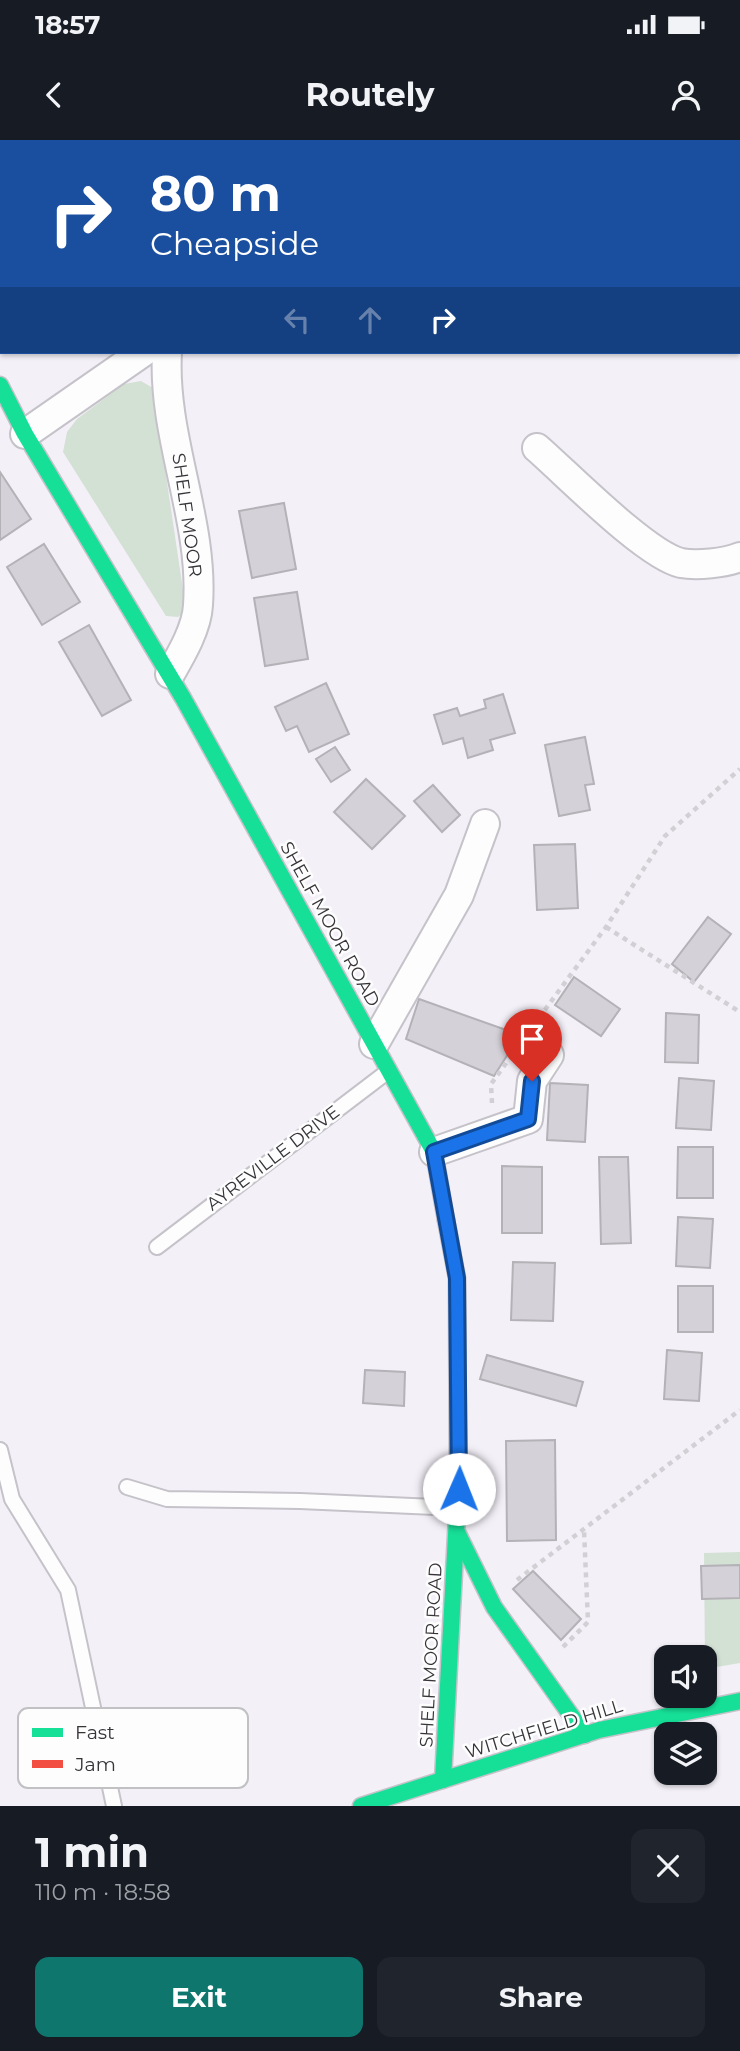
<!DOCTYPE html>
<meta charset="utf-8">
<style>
:root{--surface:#171b24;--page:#20242c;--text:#f1f3f6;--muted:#9ea1a6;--accent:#0f766e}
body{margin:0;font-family:Montserrat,sans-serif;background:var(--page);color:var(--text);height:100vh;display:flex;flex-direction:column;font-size:26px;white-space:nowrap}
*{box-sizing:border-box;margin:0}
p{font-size:23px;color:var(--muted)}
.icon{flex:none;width:38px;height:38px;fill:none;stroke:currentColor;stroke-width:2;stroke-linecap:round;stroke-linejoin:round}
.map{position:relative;height:1666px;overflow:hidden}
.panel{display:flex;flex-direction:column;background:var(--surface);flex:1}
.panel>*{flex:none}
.hud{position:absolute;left:0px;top:0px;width:740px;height:214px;box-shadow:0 2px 5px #0004;background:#1a4fa0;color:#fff;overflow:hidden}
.controls{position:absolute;left:654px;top:1505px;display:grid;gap:14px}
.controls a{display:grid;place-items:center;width:63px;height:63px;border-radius:14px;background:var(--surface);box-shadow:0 2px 5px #0004;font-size:35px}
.pin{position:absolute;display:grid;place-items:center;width:60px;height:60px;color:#fff;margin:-72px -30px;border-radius:50% 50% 50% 0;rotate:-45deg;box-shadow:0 0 7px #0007}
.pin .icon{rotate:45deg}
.me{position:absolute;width:77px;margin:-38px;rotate:1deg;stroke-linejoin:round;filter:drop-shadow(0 0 5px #0008)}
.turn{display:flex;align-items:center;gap:24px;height:147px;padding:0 35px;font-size:32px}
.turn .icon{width:91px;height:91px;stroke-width:2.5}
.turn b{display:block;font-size:49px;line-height:60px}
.lanes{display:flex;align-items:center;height:66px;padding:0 35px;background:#0003;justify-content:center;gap:35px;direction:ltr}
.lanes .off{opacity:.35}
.round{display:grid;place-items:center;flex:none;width:74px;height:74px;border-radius:14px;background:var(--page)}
.head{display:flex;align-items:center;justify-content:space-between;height:119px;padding:0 35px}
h1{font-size:42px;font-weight:700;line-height:52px}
.primary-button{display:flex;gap:14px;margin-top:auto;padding:14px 35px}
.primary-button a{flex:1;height:80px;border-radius:14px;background:var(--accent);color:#fff;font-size:28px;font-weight:700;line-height:80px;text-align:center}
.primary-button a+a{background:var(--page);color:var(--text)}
.status{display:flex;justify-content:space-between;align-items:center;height:49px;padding:0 35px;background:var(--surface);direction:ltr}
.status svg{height:19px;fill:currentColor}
header{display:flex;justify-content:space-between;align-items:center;height:91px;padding:0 35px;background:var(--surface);font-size:32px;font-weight:700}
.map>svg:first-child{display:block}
.green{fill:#d3e1d4}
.building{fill:#d4d1d8;stroke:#b4b1b7;stroke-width:2}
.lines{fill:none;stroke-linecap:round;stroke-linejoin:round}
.lane-casing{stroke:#c5c2c9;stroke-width:18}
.street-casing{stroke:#c5c2c9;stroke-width:32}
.fast-casing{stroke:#c5c2c9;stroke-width:19}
.jam-casing{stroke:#c5c2c9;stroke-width:19}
.path{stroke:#d2d0d4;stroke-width:4.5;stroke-dasharray:5 5;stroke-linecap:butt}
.lane{stroke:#fdfdfe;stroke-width:14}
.street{stroke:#fdfdfe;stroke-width:28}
.fast{stroke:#16e098;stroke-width:16}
.jam{stroke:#f24e42;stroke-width:16}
.route-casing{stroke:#114b97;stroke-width:18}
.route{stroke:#1a73e8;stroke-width:12}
.labels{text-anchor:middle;stroke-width:5;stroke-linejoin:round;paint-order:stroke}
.street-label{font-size:18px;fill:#363339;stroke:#fdfdfd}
.key{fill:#fdfdfd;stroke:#c1c0c2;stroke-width:2}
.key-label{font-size:19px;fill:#363339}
</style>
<div class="status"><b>18:57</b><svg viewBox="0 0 49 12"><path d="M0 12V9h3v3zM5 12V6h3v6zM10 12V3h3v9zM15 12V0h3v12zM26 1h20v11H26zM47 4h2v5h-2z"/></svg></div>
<header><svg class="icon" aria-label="back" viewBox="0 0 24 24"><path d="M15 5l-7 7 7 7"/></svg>Routely<svg class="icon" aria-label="person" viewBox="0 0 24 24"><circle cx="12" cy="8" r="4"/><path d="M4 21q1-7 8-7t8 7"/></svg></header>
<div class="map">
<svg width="740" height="1666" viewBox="0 0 740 1666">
<rect width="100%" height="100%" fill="#f4f0f8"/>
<g class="green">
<polygon points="141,241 153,248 186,470 178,477 166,476 63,312 67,292 77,279 124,244"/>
<polygon points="740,1412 740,1523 705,1529 704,1413"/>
</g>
<g class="building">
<polygon points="0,332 31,379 0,400"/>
<polygon points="284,363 296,429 252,438 239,371"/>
<polygon points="44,404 80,462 42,485 7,427"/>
<polygon points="297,452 308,519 265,526 254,458"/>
<polygon points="89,485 131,560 102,576 59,502"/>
<polygon points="326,543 349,594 309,612 297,586 286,591 275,567"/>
<polygon points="503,554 515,593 490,600 493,610 468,618 463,598 443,604 434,575 457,568 460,576 486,568 484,560"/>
<polygon points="585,597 594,644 585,645 590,670 559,676 545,605"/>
<polygon points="335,607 350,630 331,642 316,619"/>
<polygon points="366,639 405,676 372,709 334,672"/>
<polygon points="433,645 460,675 442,692 414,661"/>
<polygon points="575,704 578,768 537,770 534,705"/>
<polygon points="708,777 731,794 694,842 672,824"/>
<polygon points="574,837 620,869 601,896 555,865"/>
<polygon points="419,859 520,895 494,936 406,899"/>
<polygon points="666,873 699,875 698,923 665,922"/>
<polygon points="679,938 714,941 711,990 676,988"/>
<polygon points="550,943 588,945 585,1002 547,1000"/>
<polygon points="678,1007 713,1007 713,1058 677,1058"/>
<polygon points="599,1017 628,1017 631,1103 601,1104"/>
<polygon points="502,1026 542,1027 542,1093 502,1093"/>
<polygon points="678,1077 713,1079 710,1128 676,1126"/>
<polygon points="513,1122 555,1123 553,1181 511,1180"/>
<rect x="678" y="1146" width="35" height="46"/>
<polygon points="667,1210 702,1213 699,1261 664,1259"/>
<polygon points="487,1215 583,1242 576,1266 480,1239"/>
<polygon points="365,1230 405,1232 404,1266 363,1263"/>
<polygon points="555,1300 556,1400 507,1401 506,1301"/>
<polygon points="740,1425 740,1458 702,1459 701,1426"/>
<polygon points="533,1431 581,1479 561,1500 513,1449"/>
</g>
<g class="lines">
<g class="lane-casing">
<g id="lane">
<polyline points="157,1107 387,932"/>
<polyline points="0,1310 12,1359 68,1450 114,1666"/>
<polyline points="127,1347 167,1359 300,1361 457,1368"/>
</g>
</g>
<g class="street-casing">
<g id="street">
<polyline points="429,0 429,2"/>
<polyline points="597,0 605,2"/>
<polyline points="78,2 81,0"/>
<polyline points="465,2 468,0"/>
<polyline points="738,30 740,30"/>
<polyline points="0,47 2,46"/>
<path d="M167 212C162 297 204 380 198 465 197 488 181 515 170 534"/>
<polyline points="25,294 143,212"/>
<path d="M537 308C567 334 646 415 681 423 697 426 725 423 740 417"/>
<polyline points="374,904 459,755 485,684"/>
<polyline points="434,1012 528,979 532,941 549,915"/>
</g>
</g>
<g class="fast-casing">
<g id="fast">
<polyline points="0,245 25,294 183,558 434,1012 446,1080"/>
<polyline points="458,1394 494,1467 585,1595"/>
<polyline points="443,1640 458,1357"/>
<polyline points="361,1666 599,1590 740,1561"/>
</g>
</g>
<g class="jam-casing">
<polyline id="jam" points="446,1080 457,1138 458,1357"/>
</g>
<g class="path">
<polyline points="606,787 740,872"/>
<polyline points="527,894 606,787 665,696 740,629"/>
<polyline points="492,963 491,944 512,915"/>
<polyline points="517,1440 740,1270"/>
<polyline points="563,1507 588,1482 584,1390"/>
</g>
<use href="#lane" class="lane"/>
<use href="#street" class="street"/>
<use href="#fast" class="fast"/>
<use href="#jam" class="jam"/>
</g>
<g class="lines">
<g class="route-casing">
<polyline id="route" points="459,1349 457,1138 434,1012 528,979 532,941"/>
</g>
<use href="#route" class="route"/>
</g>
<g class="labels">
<g class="street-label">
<text transform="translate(187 375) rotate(82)" y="6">SHELF MOOR</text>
<text transform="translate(330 784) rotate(61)" y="6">SHELF MOOR ROAD</text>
<text transform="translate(273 1018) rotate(-37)" y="6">AYREVILLE DRIVE</text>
<text transform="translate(431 1515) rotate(-87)" y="6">SHELF MOOR ROAD</text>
<text transform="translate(544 1589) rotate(-17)" y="6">WITCHFIELD HILL</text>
</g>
</g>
<rect x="18" y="1568" width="230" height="80" rx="10" class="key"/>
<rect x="32" y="1588" width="31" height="9" fill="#16e098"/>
<rect x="32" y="1620" width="31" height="8" fill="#f24e42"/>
<g class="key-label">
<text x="75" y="1599">Fast</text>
<text x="75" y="1631">Jam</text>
</g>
</svg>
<div class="controls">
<a><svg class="icon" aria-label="sound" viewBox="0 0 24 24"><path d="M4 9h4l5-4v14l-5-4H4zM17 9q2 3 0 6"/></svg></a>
<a><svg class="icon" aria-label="layers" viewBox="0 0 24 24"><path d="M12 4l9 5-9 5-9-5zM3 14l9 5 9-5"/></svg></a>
</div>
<div class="pin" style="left:532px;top:941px;background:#d93025"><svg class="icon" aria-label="arrive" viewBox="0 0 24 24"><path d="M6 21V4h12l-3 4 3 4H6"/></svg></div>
<svg class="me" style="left:459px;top:1349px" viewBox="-20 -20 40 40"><circle r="19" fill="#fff"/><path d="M0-13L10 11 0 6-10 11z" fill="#1a73e8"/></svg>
<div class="hud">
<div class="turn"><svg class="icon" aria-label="right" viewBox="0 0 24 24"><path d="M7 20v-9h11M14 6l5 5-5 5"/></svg><div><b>80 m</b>Cheapside</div></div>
<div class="lanes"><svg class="icon off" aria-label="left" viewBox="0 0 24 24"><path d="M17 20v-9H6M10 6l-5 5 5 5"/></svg><svg class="icon off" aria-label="ahead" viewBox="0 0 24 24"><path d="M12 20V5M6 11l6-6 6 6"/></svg><svg class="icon" aria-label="right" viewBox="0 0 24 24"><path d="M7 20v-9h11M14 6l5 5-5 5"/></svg></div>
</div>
</div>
<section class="panel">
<div class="head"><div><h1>1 min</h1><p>110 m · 18:58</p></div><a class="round"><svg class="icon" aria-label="close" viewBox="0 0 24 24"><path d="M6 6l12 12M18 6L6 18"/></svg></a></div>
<div class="primary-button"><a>Exit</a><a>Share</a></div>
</section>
